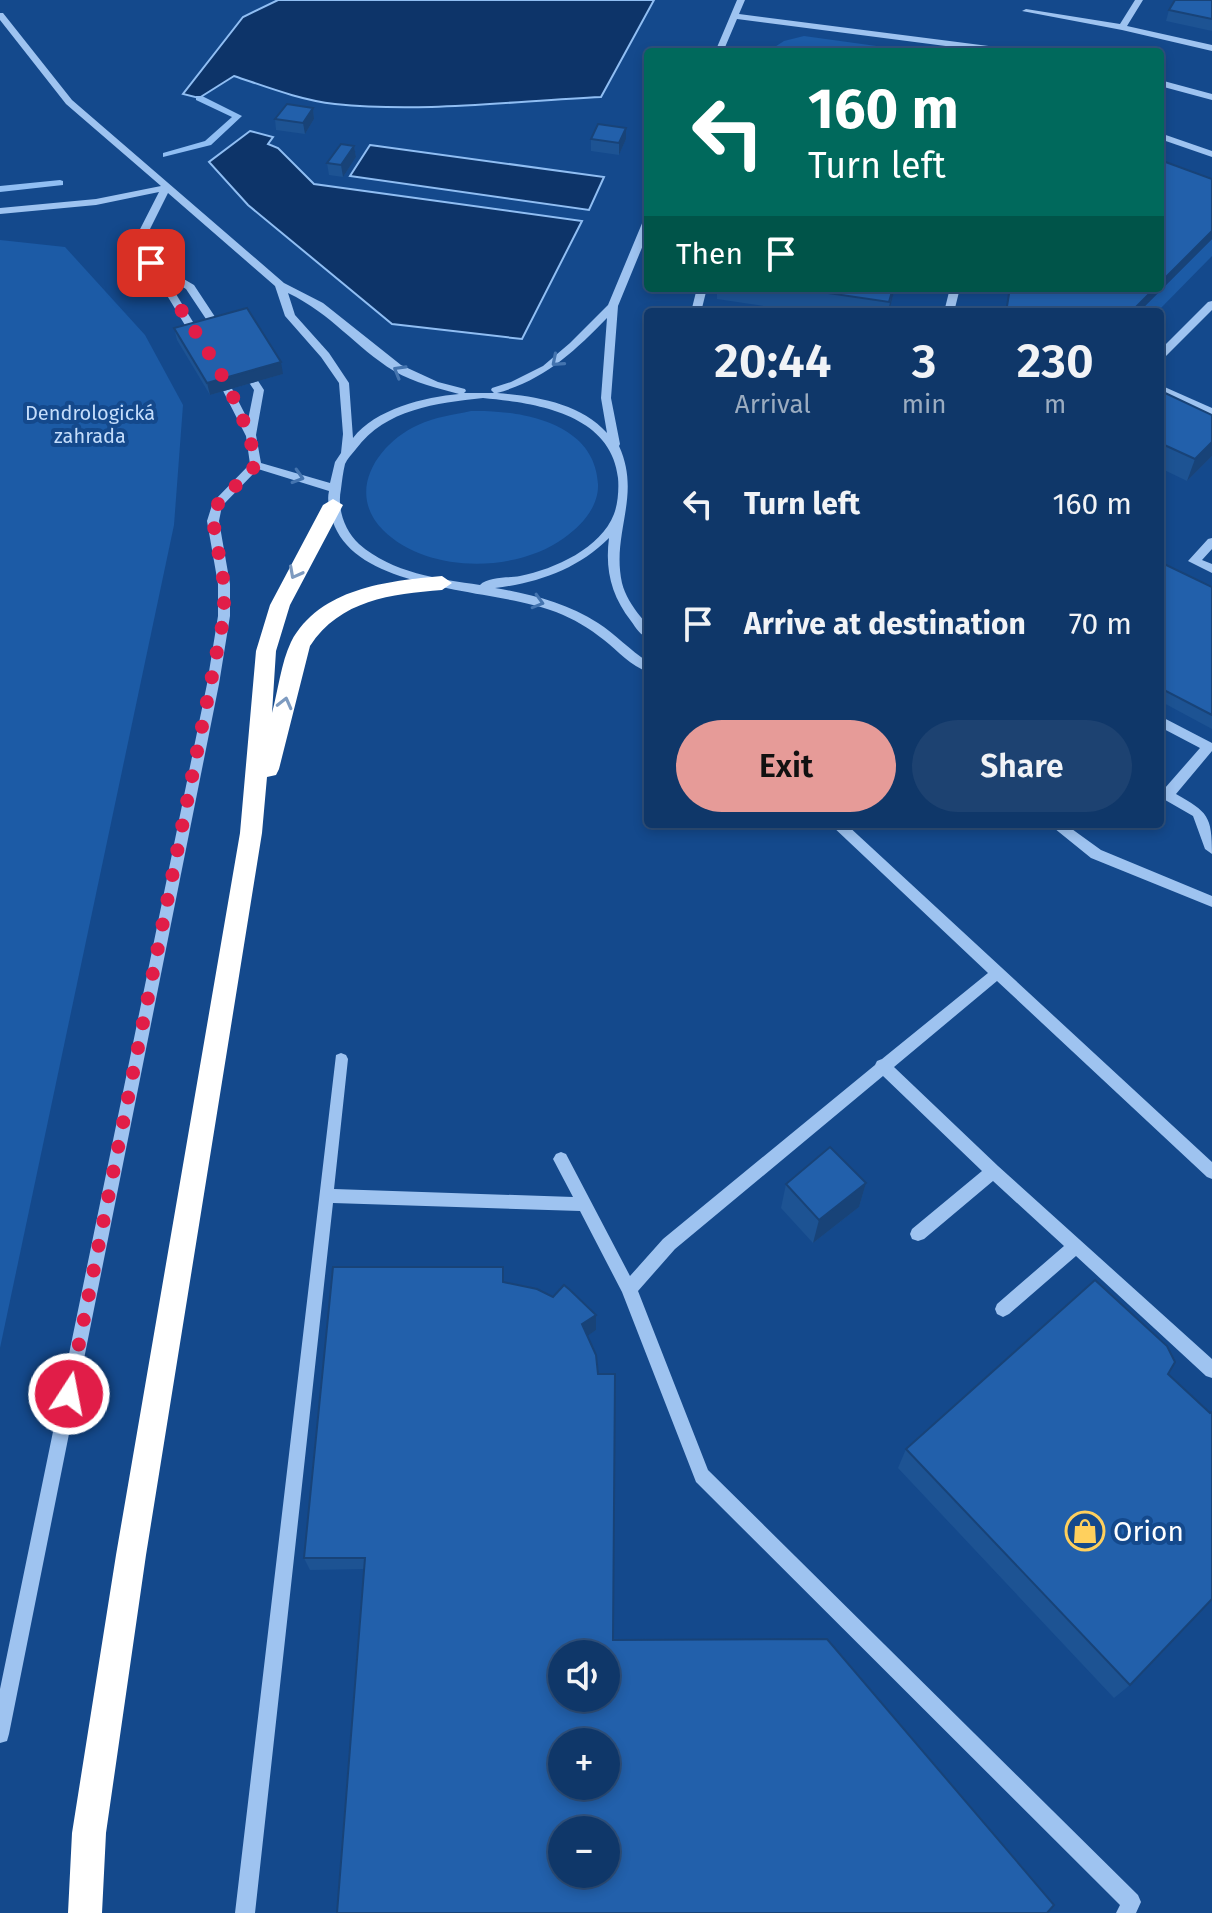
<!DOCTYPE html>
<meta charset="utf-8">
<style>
:root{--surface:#0f3769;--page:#1d4271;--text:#f1f3f6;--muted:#9bacc0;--line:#2f517d;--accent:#e69b98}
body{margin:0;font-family:"Fira Sans",sans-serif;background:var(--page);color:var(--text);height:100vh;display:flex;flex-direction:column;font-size:30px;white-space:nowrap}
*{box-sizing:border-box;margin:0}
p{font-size:26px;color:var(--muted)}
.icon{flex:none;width:44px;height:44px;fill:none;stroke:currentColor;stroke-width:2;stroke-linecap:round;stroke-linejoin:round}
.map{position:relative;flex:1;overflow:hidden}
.drawer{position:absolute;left:644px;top:308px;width:520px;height:520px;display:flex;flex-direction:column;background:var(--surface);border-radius:8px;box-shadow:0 4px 12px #0003,0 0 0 2px var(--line)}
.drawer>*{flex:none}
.guide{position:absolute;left:644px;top:48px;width:520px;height:244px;border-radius:8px;box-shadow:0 4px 12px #0003,0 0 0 2px var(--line);background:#00695c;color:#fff;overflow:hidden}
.buttons{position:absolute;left:548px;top:1640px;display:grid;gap:16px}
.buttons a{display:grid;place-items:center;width:72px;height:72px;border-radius:50%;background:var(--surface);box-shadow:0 4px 12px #0003,0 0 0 2px var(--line);font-size:40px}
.pin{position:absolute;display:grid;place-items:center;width:68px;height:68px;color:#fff;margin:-34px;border-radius:16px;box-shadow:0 4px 12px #0006}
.me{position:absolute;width:88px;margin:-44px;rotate:11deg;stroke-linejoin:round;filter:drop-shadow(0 0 6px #0008)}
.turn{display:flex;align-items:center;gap:28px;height:168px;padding:0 32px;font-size:36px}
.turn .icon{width:104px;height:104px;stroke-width:2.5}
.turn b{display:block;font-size:56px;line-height:68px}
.then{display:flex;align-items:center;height:76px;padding:0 32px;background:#0003;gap:16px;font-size:30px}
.eta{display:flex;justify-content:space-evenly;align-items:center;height:136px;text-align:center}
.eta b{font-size:48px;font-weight:600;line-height:56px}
.cta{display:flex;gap:16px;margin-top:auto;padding:16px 32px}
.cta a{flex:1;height:92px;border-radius:48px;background:var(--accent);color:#111;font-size:32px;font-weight:600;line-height:92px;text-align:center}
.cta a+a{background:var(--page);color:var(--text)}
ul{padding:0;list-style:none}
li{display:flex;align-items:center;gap:24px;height:120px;padding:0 32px}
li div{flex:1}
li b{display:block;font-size:30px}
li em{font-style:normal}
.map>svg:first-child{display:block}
.green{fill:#1c5ba6}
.water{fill:#0d3469;stroke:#90bef3;stroke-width:2}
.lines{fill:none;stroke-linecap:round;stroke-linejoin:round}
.stream{fill:#90bef3;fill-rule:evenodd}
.minor{fill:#9ec3f0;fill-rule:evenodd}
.highway{fill:#fff;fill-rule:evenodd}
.wall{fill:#1d5393}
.shaded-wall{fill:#184378}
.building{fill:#2260ab;stroke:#184378;stroke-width:2;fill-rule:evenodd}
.oneway{stroke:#4474af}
.oneway2{stroke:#7e9bc0}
.route{stroke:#e11d48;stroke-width:14;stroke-dasharray:0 25.2}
.labels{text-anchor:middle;stroke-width:8;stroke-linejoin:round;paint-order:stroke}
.far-park-label{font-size:20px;fill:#c4ddfb;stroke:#14498c}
.near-poi-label{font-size:28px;fill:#fff;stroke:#14498c;text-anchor:start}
</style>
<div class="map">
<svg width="1212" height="1913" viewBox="0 0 1212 1913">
<rect width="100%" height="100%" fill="#14498c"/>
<g class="green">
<polygon points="804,36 920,52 867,52 839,46 836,52 767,52 784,41"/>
<polygon points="1212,239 1212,256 1157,312 1139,312"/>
<polygon points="0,240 65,247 145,335 183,405 174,525 0,1348"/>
<path d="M471 411C520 410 595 422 598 484 599 507 581 526 564 538 516 573 427 574 383 530 345 492 378 443 418 425 435 417 453 415 471 411Z"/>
</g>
<g class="water">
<path d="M278 0H654L601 97C513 101 423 113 335 104 300 100 267 87 234 76L199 98 183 94 243 17Z"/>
<polygon points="250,131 273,137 268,144 278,148 314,184 582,221 522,339 392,324 248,205 209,162"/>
<polygon points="370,145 604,177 589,210 350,176"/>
</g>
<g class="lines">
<g class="stream">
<polygon points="196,96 202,96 242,116 211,145 163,157 163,153 205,141 232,117 196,100"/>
<polygon points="60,180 63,181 63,185 0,192 0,186"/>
</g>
<g class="minor">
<polygon points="737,0 745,0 739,14 1012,49 1016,52 992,52 737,19 723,52 715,52"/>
<polygon points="1135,0 1143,0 1127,26 1212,45 1212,51 1122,30 1022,11 1026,9 1120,24"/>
<path d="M0 13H3L72 100 284 283 323 303 401 365 438 382 465 389 466 391 464 393H494L491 390 492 388 511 382 543 366 570 343 608 305 643 221 648 218V233L618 306 611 398 620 444 619 446C642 496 611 533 622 583 625 595 632 606 640 616 642 619 646 622 648 626 648 627 648 637 648 638 640 635 636 628 631 621 611 595 605 570 609 538 578 569 538 583 495 588 530 594 567 603 598 623 615 634 630 650 648 662V672C631 666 618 651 604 640 589 628 574 619 556 612 494 587 349 594 331 515 329 506 327 500 329 491L258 469 222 506 219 521 230 584V616L219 684 9 1734 7 1741 0 1743V1689L207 684 218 616V584L207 521 213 502 250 464 246 436 215 375 220 372 224 373 248 420 254 390 240 369 241 367H249L264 390 256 435 261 463 330 483 335 462 341 453 343 434 339 383 321 357 285 316 275 286 168 193 144 241 158 264 194 285 225 332 216 334 186 289 165 276 204 340 199 343 194 340 134 241 159 192 96 205 0 214V208L96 199 161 186 66 104 0 20ZM288 293C332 314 355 347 394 371 415 383 437 388 459 394 425 397 375 409 353 438L349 383 329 353 295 315ZM607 318 601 398 607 433C581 403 534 396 497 393 544 380 574 352 607 318ZM483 398C534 403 611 413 618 478 619 488 618 504 614 514 601 548 555 569 520 576 508 578 488 577 480 585 439 579 392 573 359 544 344 530 337 508 341 489 342 481 343 472 345 464 347 459 352 454 356 449 386 409 436 403 483 398Z"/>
<polygon points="1160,80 1212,94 1212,100 1160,86"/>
<polygon points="1160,133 1212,151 1212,157 1160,139"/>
<polygon points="697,288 707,288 701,312 691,312"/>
<polygon points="950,288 960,288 954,312 944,312"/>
<polygon points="1212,301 1212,310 1164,358 1160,359 1160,350 1208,302"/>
<polygon points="1160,385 1212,408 1212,415 1160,392"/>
<polygon points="1212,538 1212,549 1202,560 1212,564 1212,573 1188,561 1208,539"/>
<path d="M1160 716 1212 743V751L1176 794C1208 812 1212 816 1212 854L1205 849 1193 816 1160 797V786L1165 788 1200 748 1160 727Z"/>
<polygon points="830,824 846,824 1212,1162 1212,1179 1207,1177 997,981 894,1067 998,1166 1212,1359 1212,1378 1206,1376 1076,1256 1009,1314 1003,1317 997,1314 995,1309 997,1304 1064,1246 993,1181 924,1239 918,1241 912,1239 910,1234 912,1229 982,1171 883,1076 675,1249 638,1291 708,1470 1138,1895 1141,1902 1136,1913 1116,1913 1120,1905 696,1482 622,1292 580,1211 333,1203 255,1913 235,1913 336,1055 341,1053 346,1055 348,1059 334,1189 573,1197 553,1159 556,1154 561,1152 566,1154 630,1276 663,1239 875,1065 877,1061 882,1059 988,973"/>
<polygon points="1049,824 1065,824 1101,850 1212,896 1212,907 1091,858"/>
</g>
<path class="highway" d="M333 499 343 505 290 605 276 651 272 713C278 691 281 663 291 642 320 588 387 581 442 576L452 583 442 590C391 594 340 600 310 646L279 769 276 775 267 777 262 833 146 1555 106 1833 102 1913H68L72 1833 116 1555 240 833 256 651 270 605 323 505Z"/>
</g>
<g class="wall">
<polygon points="1212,0 1212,31 1166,21 1169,10"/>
<polygon points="313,108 314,119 305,134 276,130 275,119"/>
<polygon points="626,128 626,139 619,155 591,151 591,139"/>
<polygon points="354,146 356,157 343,177 329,175 327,163"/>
<polygon points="717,288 895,288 889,312 804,312 717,299"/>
<polygon points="174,328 283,374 210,395 177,340"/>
<polygon points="1160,395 1212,415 1212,456 1187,481 1160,468"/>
<polygon points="1160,562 1212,587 1212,729 1160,701"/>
<polygon points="866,1183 859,1207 813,1243 781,1208 786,1184"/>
<polygon points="505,1282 596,1330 587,1336 613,1640 1054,1905 364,1569 310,1570 304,1558"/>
<polygon points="1168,1374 1210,1413 1130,1685 1114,1698 898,1468 906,1449"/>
</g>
<g class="shaded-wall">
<polygon points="313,108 314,119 305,134 303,123"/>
<polygon points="626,128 626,139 619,155 619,143"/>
<polygon points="354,146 356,157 343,177 341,165"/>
<polygon points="1212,231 1212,239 1139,312 1131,312 1155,288 1160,288 1160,283"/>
<polygon points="893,288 895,288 889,312 888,312"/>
<polygon points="281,362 283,374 210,395 207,383"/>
<polygon points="1212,442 1212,456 1187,481 1195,459"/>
<polygon points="866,1183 859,1207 813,1243 819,1220"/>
<polygon points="596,1315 596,1330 583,1339 582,1324"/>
</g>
<g class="building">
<polygon points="1175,0 1212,0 1212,19 1169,10"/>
<polygon points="287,104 313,108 303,123 275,119"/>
<polygon points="598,124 626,128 619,143 591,139"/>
<polygon points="341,144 354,146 341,165 327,163"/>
<polygon points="1160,160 1212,179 1212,231 1160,283"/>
<polygon points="794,288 893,288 889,302"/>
<polygon points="1010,288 1155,288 1131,312 1006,312"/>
<polygon points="247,308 281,362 207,383 174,328"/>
<polygon points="1163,392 1212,415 1212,442 1195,459 1160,443 1160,395"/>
<polygon points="1160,562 1212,587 1212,715 1160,688"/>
<polygon points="830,1147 866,1183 819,1220 786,1184"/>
<path d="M333 1267H503V1282L537 1289 553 1297 564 1285 570 1290 596 1315 582 1324 596 1355 598 1374H615L613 1640 827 1639 1054 1905 1047 1913H337L365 1558H304ZM562 1654H606V1698H562ZM562 1742H606V1786H562ZM562 1830H606V1874H562Z"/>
<polygon points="1095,1280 1167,1346 1175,1362 1168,1374 1210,1413 1212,1412 1212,1599 1130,1685 906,1449"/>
</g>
<defs><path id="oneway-chevron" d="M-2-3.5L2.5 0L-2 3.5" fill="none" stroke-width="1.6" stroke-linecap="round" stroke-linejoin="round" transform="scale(2)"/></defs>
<g class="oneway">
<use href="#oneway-chevron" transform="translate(557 361) rotate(139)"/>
<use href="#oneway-chevron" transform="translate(399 371) rotate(-150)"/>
<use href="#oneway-chevron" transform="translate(298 477) rotate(17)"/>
<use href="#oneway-chevron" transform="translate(538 602) rotate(16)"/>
</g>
<g class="oneway2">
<use href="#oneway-chevron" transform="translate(295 573) rotate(118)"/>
<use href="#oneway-chevron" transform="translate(285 703) rotate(-76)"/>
</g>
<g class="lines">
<path class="route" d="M69 1394 224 616V584L213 521 217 505 256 465C243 391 189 326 151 263"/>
</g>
<defs>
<g id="shop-ring" transform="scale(2)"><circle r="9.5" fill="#14498c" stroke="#ffd05d" stroke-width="1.5"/><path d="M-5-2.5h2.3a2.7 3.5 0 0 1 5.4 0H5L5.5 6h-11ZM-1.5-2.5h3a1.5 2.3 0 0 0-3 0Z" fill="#ffd05d"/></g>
</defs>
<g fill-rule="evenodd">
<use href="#shop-ring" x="1085" y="1531"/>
</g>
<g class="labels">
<g class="far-park-label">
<text x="90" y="420">Dendrologická<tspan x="90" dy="23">zahrada</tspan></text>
</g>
<g class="near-poi-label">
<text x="1113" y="1541">Orion</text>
</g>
</g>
</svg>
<div class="buttons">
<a><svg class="icon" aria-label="sound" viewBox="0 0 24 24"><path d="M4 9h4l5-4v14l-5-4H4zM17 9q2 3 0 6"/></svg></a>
<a>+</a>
<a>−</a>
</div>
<div class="pin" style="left:151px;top:263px;background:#d93025"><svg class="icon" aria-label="arrive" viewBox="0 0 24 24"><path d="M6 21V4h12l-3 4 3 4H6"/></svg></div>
<svg class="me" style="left:69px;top:1394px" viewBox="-20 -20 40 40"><circle r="17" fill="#e11d48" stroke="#fff" stroke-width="3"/><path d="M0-11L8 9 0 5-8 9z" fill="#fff"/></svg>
<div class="guide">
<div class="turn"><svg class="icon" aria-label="left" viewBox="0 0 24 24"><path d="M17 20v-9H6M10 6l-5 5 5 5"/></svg><div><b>160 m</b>Turn left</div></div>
<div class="then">Then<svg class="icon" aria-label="arrive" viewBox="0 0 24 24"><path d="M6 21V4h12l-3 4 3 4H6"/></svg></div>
</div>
<section class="drawer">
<div class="eta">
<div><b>20:44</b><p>Arrival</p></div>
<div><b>3</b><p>min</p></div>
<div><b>230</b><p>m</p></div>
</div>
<ul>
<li><svg class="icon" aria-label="left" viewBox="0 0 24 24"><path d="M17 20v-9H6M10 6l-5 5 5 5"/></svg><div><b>Turn left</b></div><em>160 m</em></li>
<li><svg class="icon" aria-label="arrive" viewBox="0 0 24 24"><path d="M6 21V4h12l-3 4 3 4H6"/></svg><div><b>Arrive at destination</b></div><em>70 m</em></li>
</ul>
<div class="cta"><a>Exit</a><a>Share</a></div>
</section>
</div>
